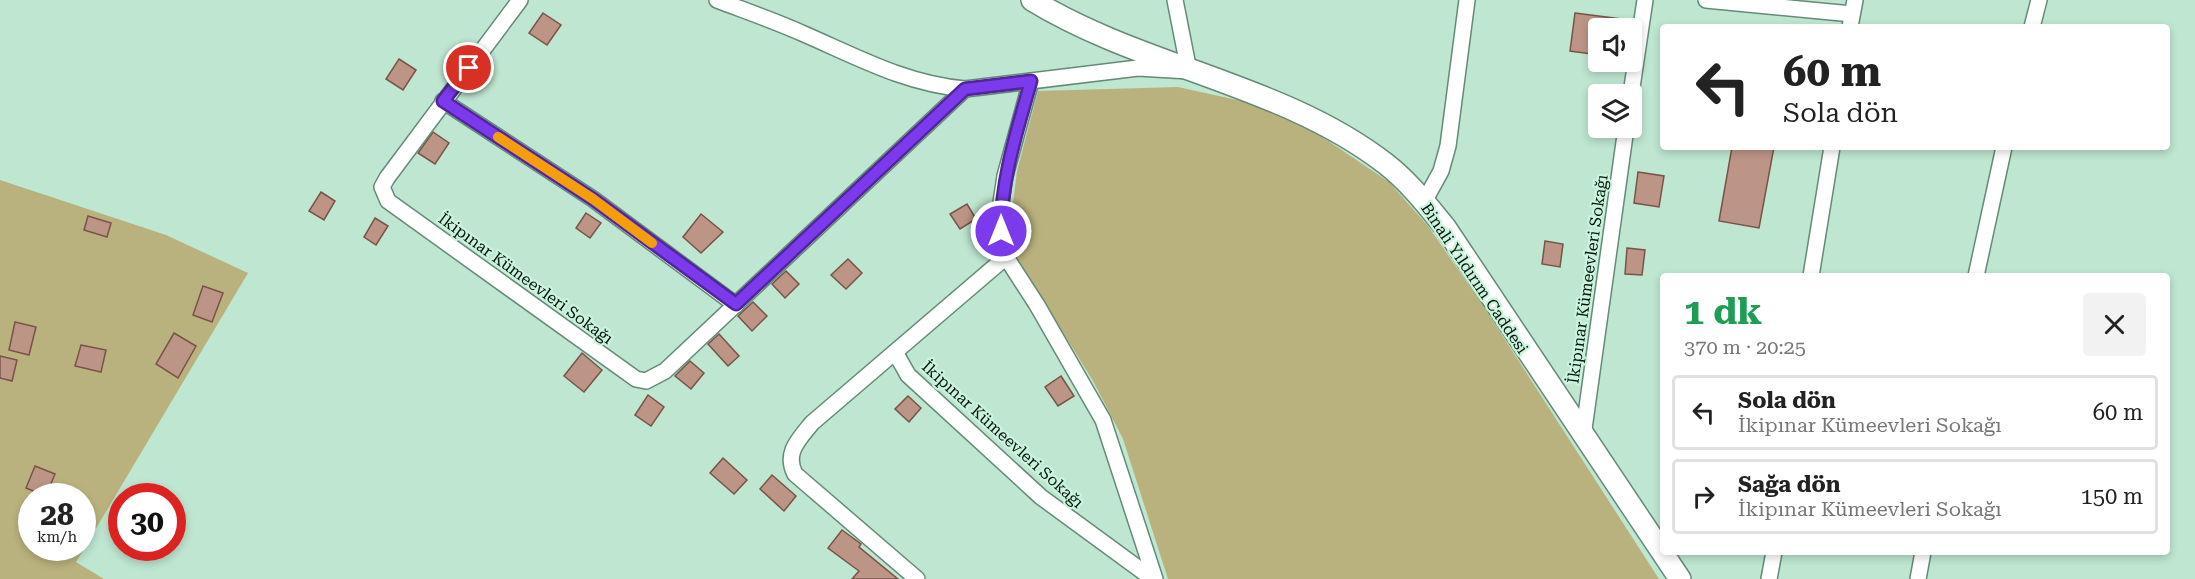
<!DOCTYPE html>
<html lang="tr">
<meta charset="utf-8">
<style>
:root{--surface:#fff;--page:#f2f2f2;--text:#222;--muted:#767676;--line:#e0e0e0}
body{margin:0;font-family:"Roboto Serif",serif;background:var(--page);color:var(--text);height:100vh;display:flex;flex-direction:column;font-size:22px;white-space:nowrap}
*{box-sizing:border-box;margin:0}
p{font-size:20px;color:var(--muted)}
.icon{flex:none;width:33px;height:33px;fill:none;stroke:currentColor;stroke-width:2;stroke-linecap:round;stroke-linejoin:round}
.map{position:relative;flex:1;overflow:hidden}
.details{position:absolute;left:1660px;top:273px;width:510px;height:282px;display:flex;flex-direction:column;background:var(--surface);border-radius:6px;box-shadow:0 3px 9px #0003}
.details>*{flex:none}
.top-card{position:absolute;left:1660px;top:24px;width:510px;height:126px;border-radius:6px;box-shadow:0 3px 9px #0003;background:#fff;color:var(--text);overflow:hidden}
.buttons{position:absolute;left:1588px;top:18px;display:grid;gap:12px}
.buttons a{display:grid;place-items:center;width:54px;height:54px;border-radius:6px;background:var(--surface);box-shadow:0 3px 9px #0003;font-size:30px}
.speed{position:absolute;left:18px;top:483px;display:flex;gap:12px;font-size:30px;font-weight:700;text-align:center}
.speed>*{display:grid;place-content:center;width:78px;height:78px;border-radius:50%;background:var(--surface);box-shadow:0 3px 9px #0003;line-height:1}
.speed small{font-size:15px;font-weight:400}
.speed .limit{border:9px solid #d22;background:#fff;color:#111}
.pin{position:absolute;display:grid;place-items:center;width:51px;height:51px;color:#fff;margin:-26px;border:3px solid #fff;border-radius:50%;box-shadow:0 2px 6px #0007}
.me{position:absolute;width:66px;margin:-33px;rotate:0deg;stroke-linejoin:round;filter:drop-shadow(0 0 4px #0008)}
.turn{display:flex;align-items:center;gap:21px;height:126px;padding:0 24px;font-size:27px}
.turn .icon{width:78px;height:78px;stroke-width:2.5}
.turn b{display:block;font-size:42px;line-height:51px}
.round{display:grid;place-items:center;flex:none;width:63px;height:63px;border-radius:6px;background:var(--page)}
.overview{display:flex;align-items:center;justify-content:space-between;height:102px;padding:0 24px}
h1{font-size:36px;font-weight:700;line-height:45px;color:#1e9e55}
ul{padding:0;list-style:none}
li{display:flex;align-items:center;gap:18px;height:75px;margin:0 12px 9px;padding:0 12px;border:3px solid var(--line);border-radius:6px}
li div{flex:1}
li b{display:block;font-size:22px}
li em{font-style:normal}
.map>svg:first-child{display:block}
.green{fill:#bab27e;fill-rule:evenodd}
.building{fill:#bd9587;stroke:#785447;stroke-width:1.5}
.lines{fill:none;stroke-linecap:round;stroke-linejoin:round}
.street-casing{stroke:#658b77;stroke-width:18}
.secondary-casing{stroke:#658b77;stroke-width:24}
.street{stroke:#fff;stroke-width:15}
.secondary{stroke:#fff;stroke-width:21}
.route-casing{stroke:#51269a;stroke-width:15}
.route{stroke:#7c3aed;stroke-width:10}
.slow{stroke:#f59e0b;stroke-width:10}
.labels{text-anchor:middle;stroke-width:4.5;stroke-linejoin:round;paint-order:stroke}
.street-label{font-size:16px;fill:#06150e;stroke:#cbf4dd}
</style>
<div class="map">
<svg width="2195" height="579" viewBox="0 0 2195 579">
<rect width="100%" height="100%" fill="#bee6d0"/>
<g class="green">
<polygon points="1178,87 1251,103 1318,134 1389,182 1428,226 1482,304 1659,579 1168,579 1123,439 1093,381 1013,252 1011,219 1017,171 1038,91"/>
<path d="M0 180 166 235 248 273 76 562 104 579H0ZM32 496H82V548H32Z"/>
</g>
<g class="building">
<polygon points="543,13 561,25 547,45 529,33"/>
<polygon points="1575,13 1629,20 1628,28 1599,28 1599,55 1570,51"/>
<polygon points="399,59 416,70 403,90 386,79"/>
<polygon points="433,132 449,143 435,164 418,153"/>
<polygon points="1732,147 1774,147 1759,228 1719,221"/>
<polygon points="1638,172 1664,176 1659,207 1634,203"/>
<polygon points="321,192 335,201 324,220 309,211"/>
<polygon points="967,204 976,219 960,229 950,214"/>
<polygon points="586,213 601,223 590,238 576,228"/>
<polygon points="701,214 723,232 701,253 683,237"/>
<polygon points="88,216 111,223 107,237 84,230"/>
<polygon points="375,218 388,226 376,245 364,237"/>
<polygon points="1545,241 1563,244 1560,267 1542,264"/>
<polygon points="1627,248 1645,250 1642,275 1625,274"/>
<polygon points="848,259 862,273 846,289 831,275"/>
<polygon points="786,271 799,284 785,298 772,284"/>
<polygon points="203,286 223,293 212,322 193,315"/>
<polygon points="753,302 767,316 752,331 738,316"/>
<polygon points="15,322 36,327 29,355 9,350"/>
<polygon points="174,333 196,346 178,378 156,364"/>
<polygon points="719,334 739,356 728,366 708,344"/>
<polygon points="81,345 106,350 101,372 75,366"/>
<polygon points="582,353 602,370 584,392 564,376"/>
<polygon points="0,356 17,360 12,381 0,378"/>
<polygon points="690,361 704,373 691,389 675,376"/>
<polygon points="1061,376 1074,396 1058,406 1045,387"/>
<polygon points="648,395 664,407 651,426 635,415"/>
<polygon points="908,396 921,408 909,422 895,409"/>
<polygon points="723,458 747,480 734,494 710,473"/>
<polygon points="35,466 55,474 46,496 26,488"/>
<polygon points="772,475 796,496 784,511 760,489"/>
<polygon points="842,530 861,544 859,547 898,579 852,579 859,571 828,548"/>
</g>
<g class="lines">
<g class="street-casing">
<g id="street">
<polyline points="520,0 387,178 382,187 388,201 636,379 646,381 665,371 965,89"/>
<path d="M717 0C746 11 775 21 804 34 857 57 906 84 965 89L1138 68 1189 71 1175 0"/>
<polyline points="1706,0 1852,14"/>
<polyline points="1850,27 1855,0"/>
<polyline points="2032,27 2039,0"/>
<polyline points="1031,81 1005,176 1001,202 1002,247 1006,257 1037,305 1103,420 1155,579"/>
<polyline points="1631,94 1645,0"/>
<polyline points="443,101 593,199 736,305"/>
<polyline points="1424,202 1441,171 1448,146 1467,0"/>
<polyline points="1811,276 1832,147"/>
<polyline points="1976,276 2004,147"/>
<polyline points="895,352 908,375 1041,497 1153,579"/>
<polyline points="1583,436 1626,128"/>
<path d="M917 579 795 474C784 453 799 439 812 423L1006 257"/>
<polyline points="1769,579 1774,552"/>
<polyline points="1918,579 1923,552"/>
</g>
</g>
<g class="secondary-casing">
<path id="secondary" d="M1032 0C1143 68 1283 84 1386 164 1409 182 1427 205 1445 227L1680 579"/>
</g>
<use href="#street" class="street"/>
<use href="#secondary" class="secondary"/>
</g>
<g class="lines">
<g class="route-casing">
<path id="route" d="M469 68 443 101 593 199 736 304 965 89 1031 81C1017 131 1001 179 1001 231"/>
</g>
<use href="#route" class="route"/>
<polyline class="slow" points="498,137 593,199 652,243"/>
</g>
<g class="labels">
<g class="street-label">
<text transform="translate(526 278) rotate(36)" y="6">İkipınar Kümeevleri Sokağı</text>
<text transform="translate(1475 278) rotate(56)" y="6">Binali Yıldırım Caddesi</text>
<text transform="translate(1587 279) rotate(-82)" y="6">İkipınar Kümeevleri Sokağı</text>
<text transform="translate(1003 434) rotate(42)" y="6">İkipınar Kümeevleri Sokağı</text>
</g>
</g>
</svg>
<div class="buttons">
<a><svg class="icon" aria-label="sound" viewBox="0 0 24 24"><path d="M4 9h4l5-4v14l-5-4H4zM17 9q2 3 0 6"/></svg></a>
<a><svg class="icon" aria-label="layers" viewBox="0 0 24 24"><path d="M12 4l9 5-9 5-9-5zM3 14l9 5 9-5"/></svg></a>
</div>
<div class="speed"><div>28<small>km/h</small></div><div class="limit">30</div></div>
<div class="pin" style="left:469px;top:68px;background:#d93025"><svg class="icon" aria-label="arrive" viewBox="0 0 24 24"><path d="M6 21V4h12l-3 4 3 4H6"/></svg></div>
<svg class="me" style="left:1001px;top:231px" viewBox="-20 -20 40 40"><circle r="17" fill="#7c3aed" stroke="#fff" stroke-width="3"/><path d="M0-11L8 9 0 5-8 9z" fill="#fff"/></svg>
<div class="top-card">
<div class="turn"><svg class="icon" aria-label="left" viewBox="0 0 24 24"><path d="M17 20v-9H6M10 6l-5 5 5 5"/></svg><div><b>60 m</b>Sola dön</div></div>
</div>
<section class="details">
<div class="overview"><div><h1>1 dk</h1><p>370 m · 20:25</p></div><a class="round"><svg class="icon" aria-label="close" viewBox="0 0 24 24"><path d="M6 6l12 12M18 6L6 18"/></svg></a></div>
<ul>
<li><svg class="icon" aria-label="left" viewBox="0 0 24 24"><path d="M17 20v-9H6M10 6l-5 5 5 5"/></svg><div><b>Sola dön</b><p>İkipınar Kümeevleri Sokağı</p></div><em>60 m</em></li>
<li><svg class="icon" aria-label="right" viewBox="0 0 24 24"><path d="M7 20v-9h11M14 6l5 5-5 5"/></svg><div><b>Sağa dön</b><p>İkipınar Kümeevleri Sokağı</p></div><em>150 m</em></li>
</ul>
</section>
</div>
